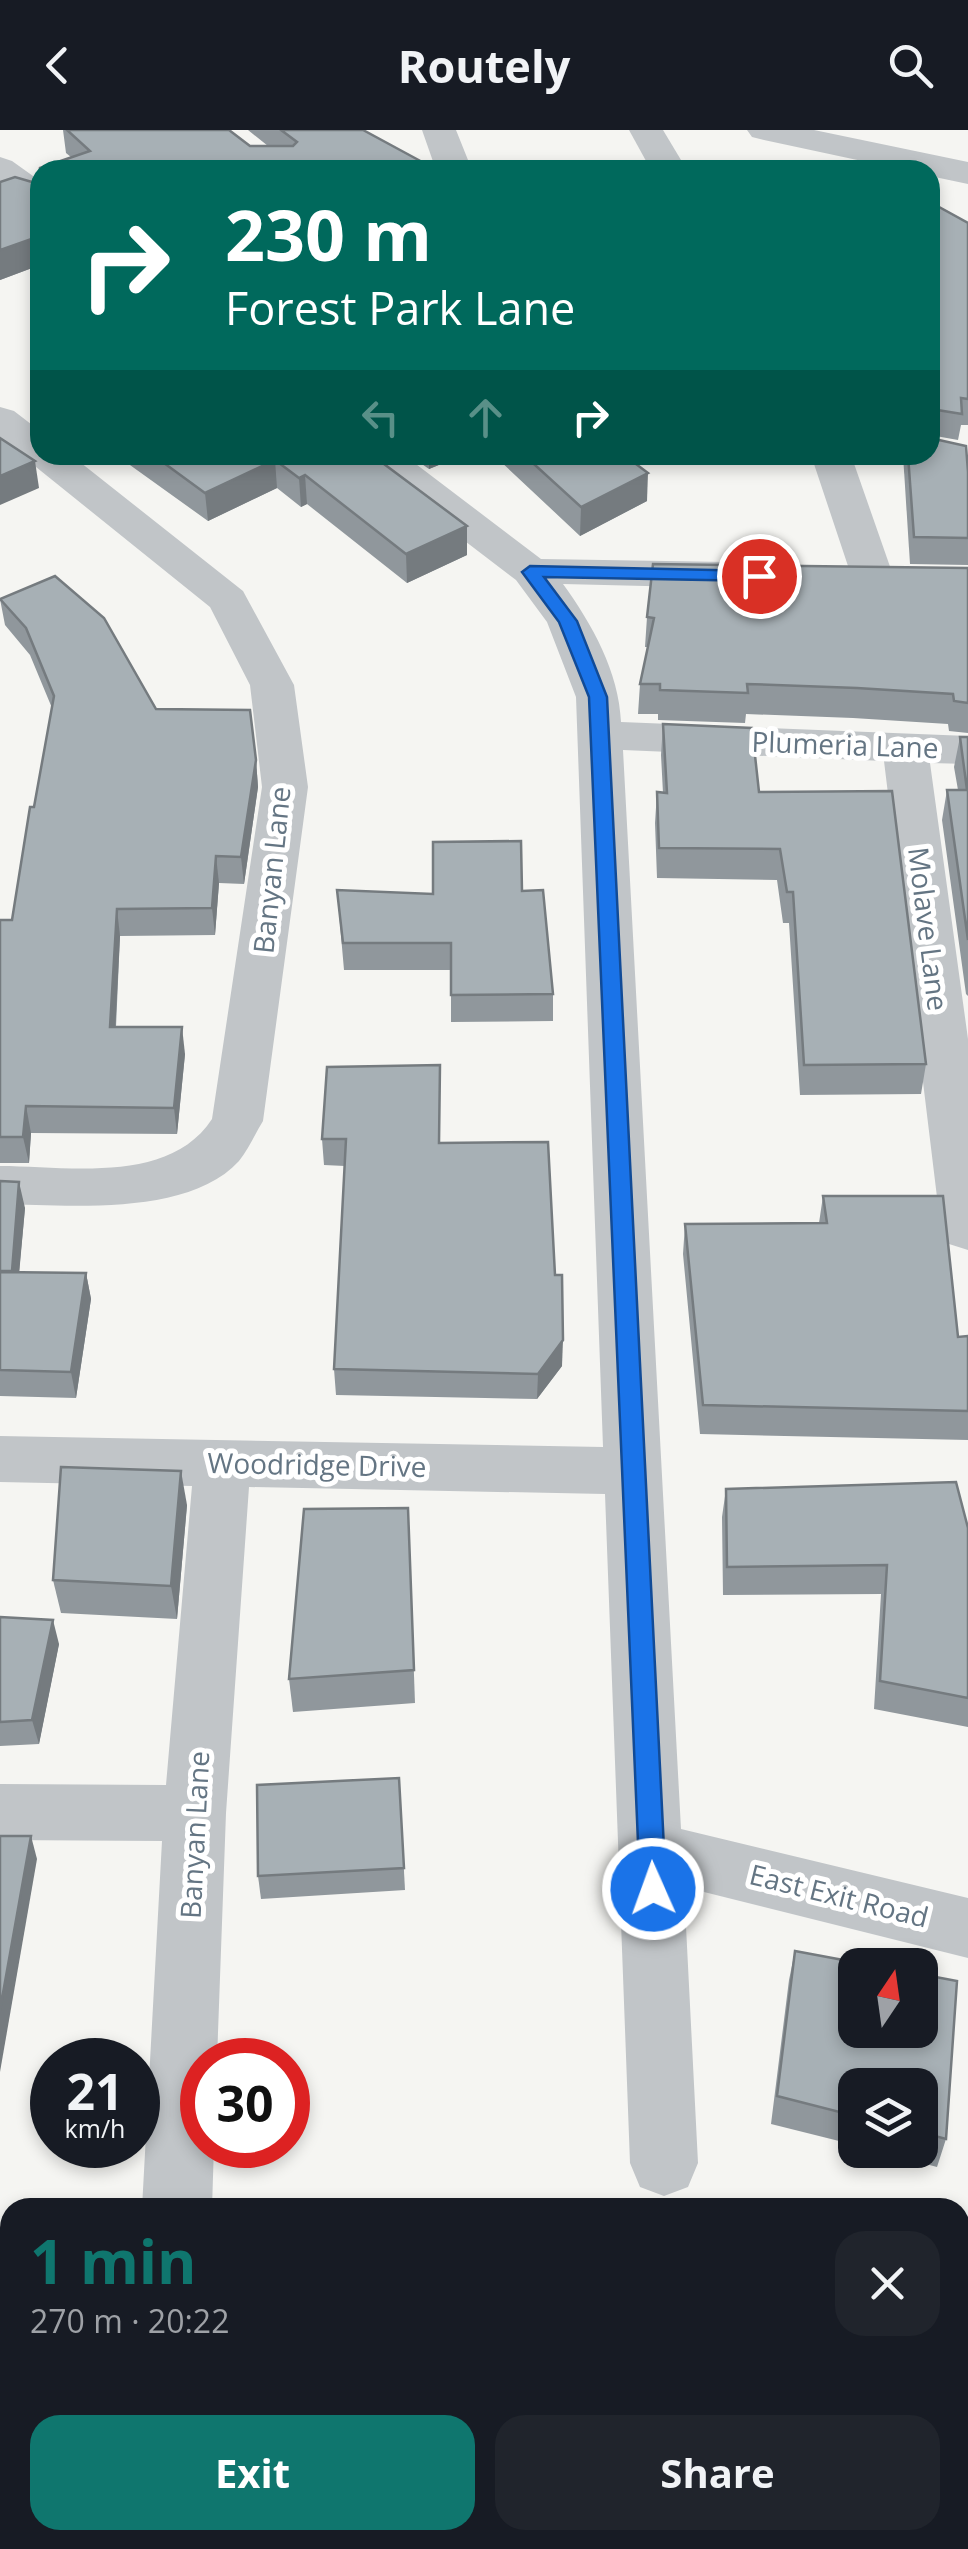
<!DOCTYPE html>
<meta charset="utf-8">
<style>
:root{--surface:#171b24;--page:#20242c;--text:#f1f3f6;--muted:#9ea1a6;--accent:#0f766e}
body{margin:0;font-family:"Open Sans",sans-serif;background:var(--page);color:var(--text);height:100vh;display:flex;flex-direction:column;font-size:38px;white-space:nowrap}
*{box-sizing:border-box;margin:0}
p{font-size:32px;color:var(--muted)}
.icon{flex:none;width:55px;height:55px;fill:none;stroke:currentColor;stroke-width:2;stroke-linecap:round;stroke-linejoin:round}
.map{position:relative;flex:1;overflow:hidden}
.drawer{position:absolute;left:0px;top:2068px;width:970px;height:352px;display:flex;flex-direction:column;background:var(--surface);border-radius:30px 30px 0 0;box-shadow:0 5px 15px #0003}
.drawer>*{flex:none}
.banner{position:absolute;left:30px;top:30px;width:910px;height:305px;border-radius:30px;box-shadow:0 5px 15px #0003;background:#00695c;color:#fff;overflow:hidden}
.needle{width:65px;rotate:13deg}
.tools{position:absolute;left:838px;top:1818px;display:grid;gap:20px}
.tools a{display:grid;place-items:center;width:100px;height:100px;border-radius:20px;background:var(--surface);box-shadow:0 5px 15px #0003;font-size:50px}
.speed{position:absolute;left:30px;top:1908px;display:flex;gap:20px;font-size:50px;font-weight:700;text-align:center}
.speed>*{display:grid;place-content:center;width:130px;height:130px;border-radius:50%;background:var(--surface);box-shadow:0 5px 15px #0003;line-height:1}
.speed small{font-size:25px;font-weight:400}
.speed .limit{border:15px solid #d22;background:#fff;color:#111}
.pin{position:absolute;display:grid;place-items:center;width:85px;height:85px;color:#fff;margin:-42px;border:5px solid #fff;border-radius:50%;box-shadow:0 2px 10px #0007}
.me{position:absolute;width:110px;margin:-55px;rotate:358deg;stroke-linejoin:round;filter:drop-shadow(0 0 8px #0008)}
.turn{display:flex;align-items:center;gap:35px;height:210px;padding:0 30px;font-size:45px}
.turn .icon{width:130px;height:130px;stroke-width:2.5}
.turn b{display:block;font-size:70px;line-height:85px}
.lanes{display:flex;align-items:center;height:95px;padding:0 30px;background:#0003;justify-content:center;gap:50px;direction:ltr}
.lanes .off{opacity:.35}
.round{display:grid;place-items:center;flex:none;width:105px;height:105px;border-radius:30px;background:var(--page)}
.head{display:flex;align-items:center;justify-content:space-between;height:170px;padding:0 30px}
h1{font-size:60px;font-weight:700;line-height:75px;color:var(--accent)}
.action{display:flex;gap:20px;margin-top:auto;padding:20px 30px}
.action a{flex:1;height:115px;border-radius:30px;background:var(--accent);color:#fff;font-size:40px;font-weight:700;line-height:115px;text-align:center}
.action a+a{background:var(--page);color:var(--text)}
header{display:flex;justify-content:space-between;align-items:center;height:130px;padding:0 30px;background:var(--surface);font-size:45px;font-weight:700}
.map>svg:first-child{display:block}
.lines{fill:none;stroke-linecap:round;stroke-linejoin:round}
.minor{fill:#c1c5c8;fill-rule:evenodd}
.wall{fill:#90979c}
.shaded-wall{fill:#757b7f}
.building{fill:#a7b0b5;stroke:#757b7f;stroke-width:2.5}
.route{fill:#1a73e8;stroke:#114b97;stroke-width:2.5}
.labels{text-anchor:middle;stroke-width:10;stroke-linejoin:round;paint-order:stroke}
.street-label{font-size:28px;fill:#647583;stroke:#fff}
</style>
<header><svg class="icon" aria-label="back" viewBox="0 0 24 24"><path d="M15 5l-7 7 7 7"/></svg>Routely<svg class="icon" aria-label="search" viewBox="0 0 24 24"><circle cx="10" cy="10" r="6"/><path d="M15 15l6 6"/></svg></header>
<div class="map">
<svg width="968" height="2419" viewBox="0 0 968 2419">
<rect width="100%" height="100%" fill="#f5f5f2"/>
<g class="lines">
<g class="minor">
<polygon points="422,0 456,0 472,40 436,40"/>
<polygon points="629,0 663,0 687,40 651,40"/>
<polygon points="747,0 814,0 968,32 968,54 930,46 930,40 904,40 764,10 752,7"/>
<polygon points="0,27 12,31 40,51 40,79 27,76 0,55"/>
<path d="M0 277 14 281 40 301V325H71L243 461 294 555 308 657 263 991C255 1004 248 1020 239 1031 188 1087 68 1075 0 1074V1036C67 1036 169 1055 212 989L262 657 250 555 210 477 0 308Z"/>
<path d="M358 325H404L541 429 728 432 743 436 749 445 743 454 728 458 563 454C592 494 619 542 621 592L968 606V634L930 633 968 909V1120L949 1114 941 1100 884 631 623 620 681 1699 968 1768V1828L684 1757 698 2033 688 2057 664 2066 640 2057 630 2033 605 1364 249 1357 226 1683 217 1930H202V2015H214L212 2078H142L162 1711 0 1710V1654L166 1655 192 1356 0 1352V1306L603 1317 576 567 547 492 516 450 364 334Z"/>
<polygon points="811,325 851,325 894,448 888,457 873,461 858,457 852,448"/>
<polygon points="128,2410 204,2410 203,2419 127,2419"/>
</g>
</g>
<g class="wall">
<polygon points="63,0 229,0 250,16 268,16 248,0 363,0 437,40 40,40 40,135 0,150 0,52 15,47 39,54 40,38 71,27 66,23"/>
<polygon points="930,71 968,93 968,295 961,295 958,310 930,305"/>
<polygon points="116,325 383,325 387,336 467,396 467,425 407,453 307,374 301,377 277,358 208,391"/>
<polygon points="409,325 463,325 429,339"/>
<polygon points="479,325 624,325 647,371 580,406 498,329 488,333"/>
<polygon points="903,325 930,325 968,342 968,435 910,434"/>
<polygon points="968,438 968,603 949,601 948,594 853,588 746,584 745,593 658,590 658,584 638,584 640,554 648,517 645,517 647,487"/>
<polygon points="0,469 156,579 256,630 258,657 244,754 219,753 215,805 120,806 116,897 185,924 177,1004 31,1003 29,1033 0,1033 0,790 12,790 52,578 30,525 5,495"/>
<polygon points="663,594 759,662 926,934 921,964 800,965 789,793 783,793 777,750 657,748 655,693 657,662 663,663 661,625"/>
<polygon points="960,607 968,607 968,866 966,864 942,690 947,660 958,660 954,637"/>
<polygon points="337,760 433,764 522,761 553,864 553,891 451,892 451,840 344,840"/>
<polygon points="440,935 440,1013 555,1145 562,1236 537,1269 336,1265 334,1239 345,1036 324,1035 322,1009"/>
<polygon points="0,1051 25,1078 19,1142 86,1143 91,1169 76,1268 0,1266"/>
<polygon points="823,1066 958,1207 968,1206 968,1310 700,1304 683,1124 685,1094 819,1093"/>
<polygon points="726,1359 968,1398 968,1597 874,1579 881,1464 723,1465 722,1387"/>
<polygon points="187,1375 177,1489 61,1483 53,1450"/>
<polygon points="408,1378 415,1573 293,1582 289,1549"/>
<polygon points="0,1487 59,1514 39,1614 0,1616"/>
<polygon points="399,1648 405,1760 261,1769 258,1746"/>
<polygon points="795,1821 870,1835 855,1835 855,1900 920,1900 920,1844 957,1851 946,2009 937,2037 873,2020 920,2020 920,1955 855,1955 855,2015 771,1994 789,1850"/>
</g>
<g class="shaded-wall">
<polygon points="40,106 40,135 0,150 0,120"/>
<polygon points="429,325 463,325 429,339"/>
<polygon points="488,325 498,325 498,329 488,333"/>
<polygon points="275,330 277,358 208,391 205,363"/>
<polygon points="35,331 39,358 0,375 0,346"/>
<polygon points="648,343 647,371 580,406 581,377"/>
<polygon points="305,345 307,374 301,377 299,348"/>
<polygon points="467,396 467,425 407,453 406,424"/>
<polygon points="256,630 258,657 244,754 241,727"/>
<polygon points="216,726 219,753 215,805 212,778"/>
<polygon points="117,779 120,806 114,924 110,897"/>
<polygon points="182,897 185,924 177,1004 174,978"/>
<polygon points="26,976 31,1003 29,1033 23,1007"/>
<polygon points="19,1052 25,1078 17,1167 12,1141"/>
<polygon points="86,1143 91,1169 76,1268 71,1242"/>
<polygon points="563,1210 562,1236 537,1269 538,1244"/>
<polygon points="181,1341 187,1375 177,1489 171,1456"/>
<polygon points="53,1490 59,1514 39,1614 32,1590"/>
<polygon points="31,1706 37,1729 0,1942 0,1880"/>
</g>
<g class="building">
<polygon points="67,0 229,0 250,16 293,16 297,12 281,0 363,0 437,40 40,40 40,106 0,120 0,52 15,47 39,54 40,38 90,21"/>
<polygon points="930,72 968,93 968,269 961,268 962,284 931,279 930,295"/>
<polygon points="0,308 35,331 0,346"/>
<polygon points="930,308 966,316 968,342 968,408 914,407 908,325 930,325"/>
<polygon points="153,325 383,325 387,328 380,331 467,396 406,424 305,345 299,348 275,330 205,363"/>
<polygon points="524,325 624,325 648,343 581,377"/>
<polygon points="653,434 968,438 968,573 954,571 953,564 857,558 747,554 748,563 660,560 660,554 640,554 654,488 647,487"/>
<polygon points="55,446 104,488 156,579 250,580 256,630 241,727 216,726 212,778 117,779 110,897 182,897 174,978 26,976 23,1007 0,1007 0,790 12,790 30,677 34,677 54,566 26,498 0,469"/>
<polygon points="663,594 752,598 759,662 892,661 926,934 804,935 793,762 787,762 780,719 659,718 657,662 667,663"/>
<polygon points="960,607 968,607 968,810 947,660 967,660"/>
<polygon points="521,711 522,761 543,760 553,864 451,865 451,813 343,813 337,760 433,764 433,712"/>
<polygon points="440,935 439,1013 548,1012 555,1145 562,1145 563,1210 538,1244 334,1239 346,1009 322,1009 327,937"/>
<polygon points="0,1051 19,1052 12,1141 0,1141"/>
<polygon points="823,1066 943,1066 958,1207 968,1206 968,1281 703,1275 685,1094 827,1093"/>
<polygon points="0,1142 86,1143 71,1242 0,1240"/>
<polygon points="61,1337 181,1341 171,1456 53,1450"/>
<polygon points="956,1352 968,1398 968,1568 880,1551 887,1435 727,1437 726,1359"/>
<polygon points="408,1378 414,1540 289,1549 304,1379"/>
<polygon points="0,1487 53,1490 32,1590 0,1592"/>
<polygon points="399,1648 404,1738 258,1746 257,1655"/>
<polygon points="0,1706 31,1706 0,1880"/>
<polygon points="795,1821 870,1835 855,1835 855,1900 920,1900 920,1844 957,1851 946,2009 920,2002 920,1955 855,1955 855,1986 777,1966"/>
</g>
<polygon class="route" points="530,436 759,441 768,446 759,451 544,447 577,491 607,567 666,1759 662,1768 653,1771 644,1768 640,1759 589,567 559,492 522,442"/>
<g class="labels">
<g class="street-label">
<text transform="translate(845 615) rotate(2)" y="10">Plumeria Lane</text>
<text transform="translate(272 740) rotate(-84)" y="10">Banyan Lane</text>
<text transform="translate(928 799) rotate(83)" y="10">Molave Lane</text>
<text transform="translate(317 1335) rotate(1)" y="10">Woodridge Drive</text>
<text transform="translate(195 1705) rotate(-87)" y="10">Banyan Lane</text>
<text transform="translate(839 1766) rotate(14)" y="10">East Exit Road</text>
</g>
</g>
</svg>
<div class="tools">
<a><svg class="needle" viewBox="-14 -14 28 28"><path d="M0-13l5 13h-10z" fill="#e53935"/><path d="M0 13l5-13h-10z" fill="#9ea1a6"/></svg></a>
<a><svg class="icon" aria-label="layers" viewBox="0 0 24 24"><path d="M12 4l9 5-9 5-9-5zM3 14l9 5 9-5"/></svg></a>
</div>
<div class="speed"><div>21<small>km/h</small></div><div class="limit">30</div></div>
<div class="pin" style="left:759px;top:446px;background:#d93025"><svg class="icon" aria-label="arrive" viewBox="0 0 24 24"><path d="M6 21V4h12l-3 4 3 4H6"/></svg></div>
<svg class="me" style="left:653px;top:1759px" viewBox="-20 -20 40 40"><circle r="17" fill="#1a73e8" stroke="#fff" stroke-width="3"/><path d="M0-11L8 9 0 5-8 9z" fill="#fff"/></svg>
<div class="banner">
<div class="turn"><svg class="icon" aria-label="right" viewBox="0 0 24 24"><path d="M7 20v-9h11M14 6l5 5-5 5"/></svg><div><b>230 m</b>Forest Park Lane</div></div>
<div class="lanes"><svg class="icon off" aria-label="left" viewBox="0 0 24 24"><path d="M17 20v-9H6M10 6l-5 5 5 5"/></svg><svg class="icon off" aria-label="ahead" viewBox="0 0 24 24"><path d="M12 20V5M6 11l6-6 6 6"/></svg><svg class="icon" aria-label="right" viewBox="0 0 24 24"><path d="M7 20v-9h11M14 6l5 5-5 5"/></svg></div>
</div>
<section class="drawer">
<div class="head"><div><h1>1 min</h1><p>270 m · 20:22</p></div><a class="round"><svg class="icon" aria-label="close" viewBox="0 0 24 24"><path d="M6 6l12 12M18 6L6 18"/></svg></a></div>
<div class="action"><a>Exit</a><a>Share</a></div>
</section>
</div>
